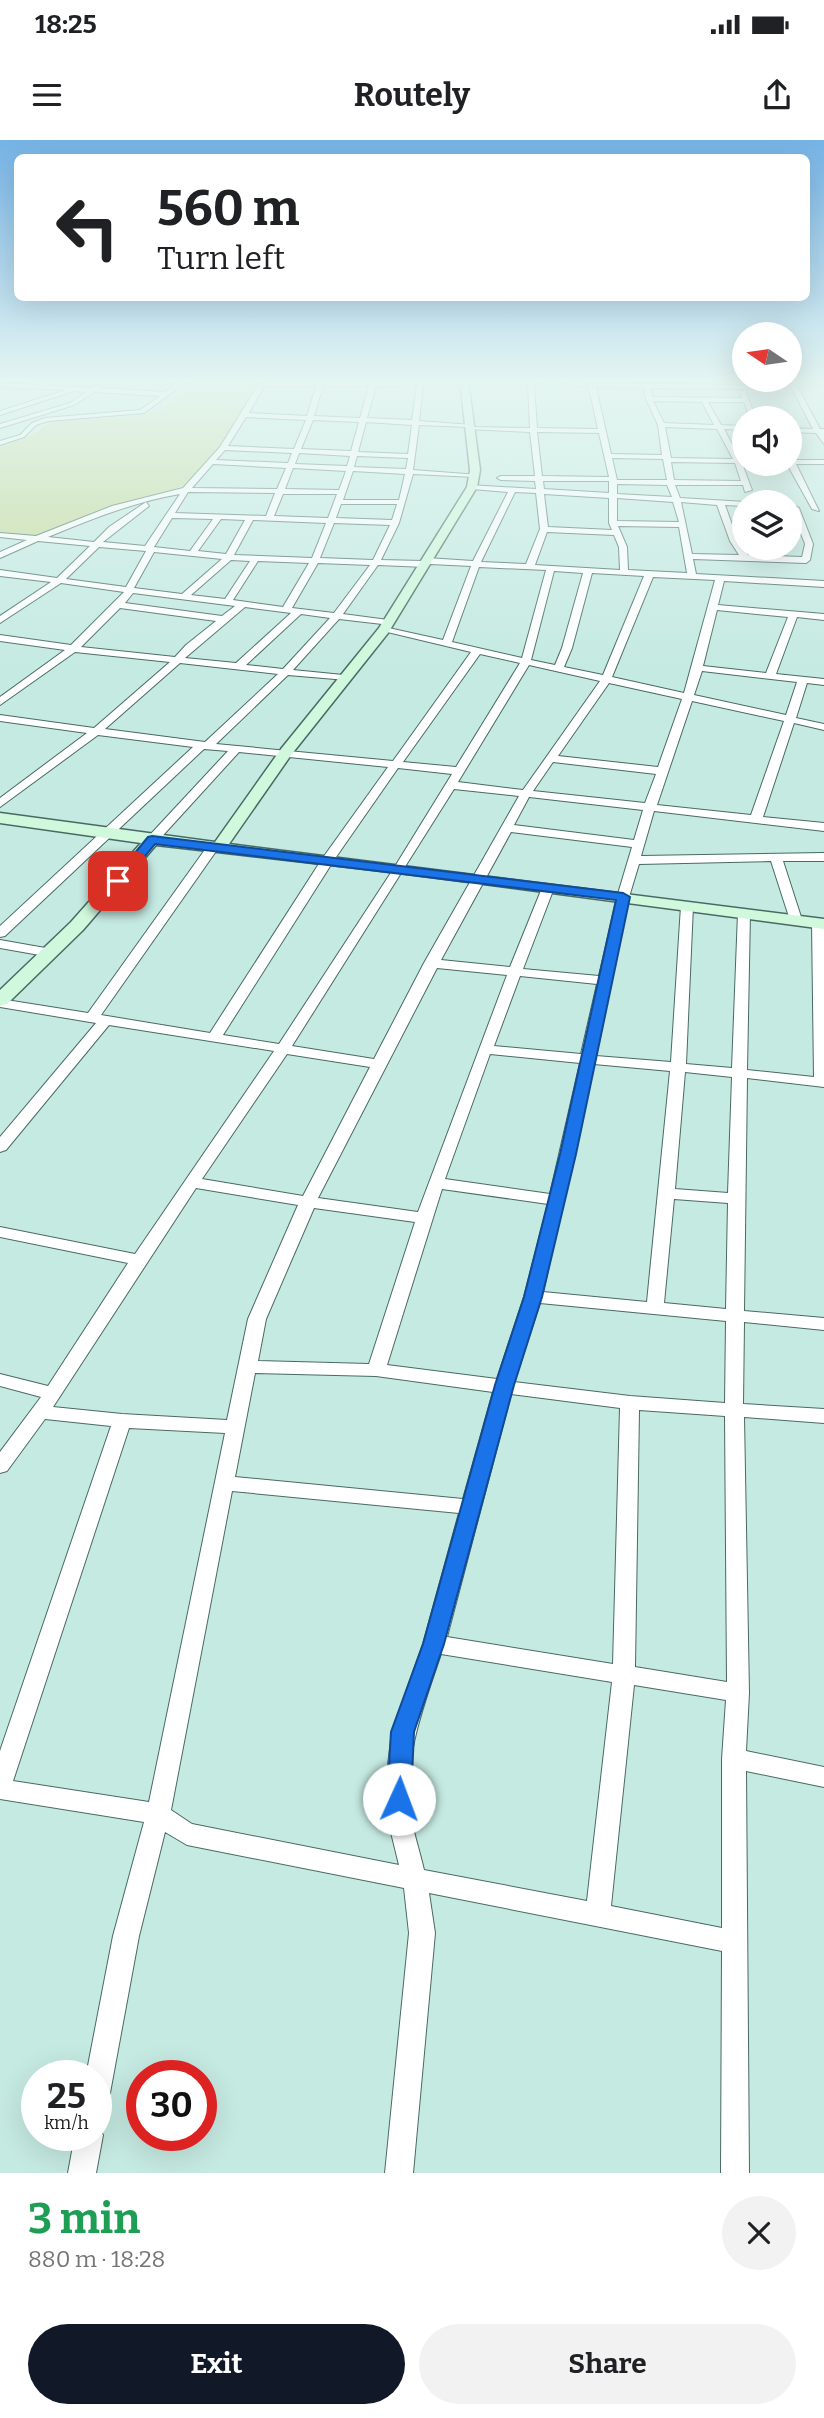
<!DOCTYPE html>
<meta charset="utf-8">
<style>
:root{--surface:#fff;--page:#f2f2f2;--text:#202124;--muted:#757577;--accent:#111827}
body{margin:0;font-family:Bitter,serif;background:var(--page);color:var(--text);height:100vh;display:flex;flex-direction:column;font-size:26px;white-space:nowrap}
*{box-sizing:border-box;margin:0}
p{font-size:23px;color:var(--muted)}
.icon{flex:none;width:38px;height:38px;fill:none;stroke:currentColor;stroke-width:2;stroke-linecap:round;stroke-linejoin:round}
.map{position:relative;height:2033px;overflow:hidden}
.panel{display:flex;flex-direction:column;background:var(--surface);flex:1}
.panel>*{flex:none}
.hud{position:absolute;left:14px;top:14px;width:796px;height:147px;border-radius:10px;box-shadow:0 7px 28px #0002;background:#fff;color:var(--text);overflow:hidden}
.needle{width:46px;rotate:283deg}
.fabs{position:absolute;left:732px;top:182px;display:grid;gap:14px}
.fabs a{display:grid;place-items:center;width:70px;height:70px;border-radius:50%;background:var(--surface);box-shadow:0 7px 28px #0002;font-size:35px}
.speed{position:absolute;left:21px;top:1920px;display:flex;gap:14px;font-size:35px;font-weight:700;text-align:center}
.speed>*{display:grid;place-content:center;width:91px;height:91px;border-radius:50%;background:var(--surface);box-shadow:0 7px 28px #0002;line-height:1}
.speed small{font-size:18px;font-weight:400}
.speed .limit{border:10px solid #d22;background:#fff;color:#111}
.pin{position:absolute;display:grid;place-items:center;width:60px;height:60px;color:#fff;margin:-30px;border-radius:14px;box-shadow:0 4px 10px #0006}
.me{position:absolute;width:77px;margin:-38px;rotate:2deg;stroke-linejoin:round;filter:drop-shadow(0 0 5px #0008)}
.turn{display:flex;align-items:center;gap:24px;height:147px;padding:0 28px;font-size:32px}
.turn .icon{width:91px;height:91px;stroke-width:2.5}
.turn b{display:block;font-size:49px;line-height:60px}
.round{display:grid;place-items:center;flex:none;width:74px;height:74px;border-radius:37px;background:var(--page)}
.overview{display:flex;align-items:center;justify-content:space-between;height:119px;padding:0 28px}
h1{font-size:42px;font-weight:700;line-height:52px;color:#1e9e55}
.primary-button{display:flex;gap:14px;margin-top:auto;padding:14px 28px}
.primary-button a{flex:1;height:80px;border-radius:42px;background:var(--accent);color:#fff;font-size:28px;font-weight:700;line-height:80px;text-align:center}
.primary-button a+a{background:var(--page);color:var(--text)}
.status{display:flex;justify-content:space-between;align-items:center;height:49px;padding:0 35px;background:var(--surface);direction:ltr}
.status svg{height:19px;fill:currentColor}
header{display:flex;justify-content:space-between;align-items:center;height:91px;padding:0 28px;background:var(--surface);font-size:32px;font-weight:700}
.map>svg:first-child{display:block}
.green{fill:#c6d999}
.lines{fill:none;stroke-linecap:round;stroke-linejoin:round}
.street-casing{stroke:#496a63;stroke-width:2}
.secondary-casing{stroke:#496a63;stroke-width:3}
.street{fill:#fff;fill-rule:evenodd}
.secondary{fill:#cff8dc;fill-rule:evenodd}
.route{fill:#1a73e8;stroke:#114b97;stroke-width:2}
</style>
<div class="status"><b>18:25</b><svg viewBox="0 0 49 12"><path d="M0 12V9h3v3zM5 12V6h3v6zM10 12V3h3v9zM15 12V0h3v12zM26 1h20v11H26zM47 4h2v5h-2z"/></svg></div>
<header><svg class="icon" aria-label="menu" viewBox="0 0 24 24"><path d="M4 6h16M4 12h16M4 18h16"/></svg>Routely<svg class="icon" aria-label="share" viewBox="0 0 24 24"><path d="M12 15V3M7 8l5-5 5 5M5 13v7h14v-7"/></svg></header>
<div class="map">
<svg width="824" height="2033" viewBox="0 0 824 2033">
<rect width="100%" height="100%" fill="#c5eae2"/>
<polygon class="green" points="194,240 260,240 247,268 194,342 34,396 0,392 0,307 30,296 54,281 139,276 164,268"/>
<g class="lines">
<g class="street-casing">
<g id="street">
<polygon points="182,240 189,240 144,273 48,281 36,285 24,297 0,305 0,301 20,295 32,283 45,278 140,270 160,256 94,252 74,265 0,288 0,284 70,263 86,252 74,251 0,275 0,271 66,250 0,247 0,243 91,248 97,245 99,248 165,252"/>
<path d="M261 240H267L266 242 546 240 534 244 537 288 598 289 589 247 547 240 592 243 742 245 800 240 824 241V245L796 244 820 289H824V304L816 293 789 292V288L813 289 790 245 742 249 651 248 652 257 742 258 740 251 745 250 756 278H750L744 262H708L721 285 744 286V290L724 289 740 319H744L742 323 752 350 745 352 743 345H675L680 358 746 362H744V366L725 365 738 401 748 415 802 417 805 404 791 368 795 366 799 368 813 404 810 420 806 423 693 419 696 434 824 441V447L724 441 718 465 824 474V480L797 477 776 534 824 539V545L807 543 796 578 824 584V590L794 583 763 677 824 683V691L654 671 641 716 824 713V721H783L802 780 796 784 790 780 771 721 639 724 629 757 596 916 671 922 681 766 687 762 693 766 686 924 732 928 738 773 744 769 750 773 747 930 814 937 812 783 818 779 824 782V947L747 938 744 1171 824 1178V1190L744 1182 743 1264 824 1269V1283L744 1277 749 1553 746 1611 824 1627V1647L746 1631 749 2033H721L722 1811 429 1753 435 1793 413 2033H385L409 1793 404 1748 187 1705 165 1692 139 1796 110 1953 106 1963 96 1966V1936H86L113 1796 144 1682 0 1659V1611L111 1286 45 1279 7 1331 0 1333V1312L41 1257 0 1246V1234L48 1246 128 1123 0 1097V1087L135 1114 274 911 109 885 6 1010 0 1012V997L96 883 0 867V859L88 873 209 704 213 703 219 707 101 875 210 893 322 719 388 627 239 612 156 703H148V697L228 611 204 609 5 796 0 797V786L193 607 98 595 0 667V658L87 593 0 581V575L94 588 170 522 75 512 0 565V557L65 510 0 501V495L71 505 124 452 61 443 0 483V476L51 442 0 436V430L57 438 90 406 38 401 0 418V412L27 400 0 397V393L36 396 112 366 183 348 220 307ZM417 245 412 280 367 278 376 246ZM423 245H528L530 288 470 287 467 289 530 292 535 336H501L497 338 501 340 535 341 536 349 469 345 472 349 508 352 473 421 427 418 423 421 381 420 399 383 413 334 475 337 479 335 413 330 419 285 469 287 472 285 419 281ZM264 246H316L307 276 249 273ZM323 246H369L360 278 314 276ZM596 247 644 248 646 259 658 285 662 315 611 314ZM653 261 702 262 714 285 664 283ZM246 277 306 280 294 309 228 306ZM313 280 359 282 351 311 301 309ZM366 282 412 285 408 314 358 312ZM665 287 717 289 733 319 671 318ZM537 292 599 293 609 337 542 336ZM225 310 292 313 288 323 216 320ZM299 313 350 316 347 326 295 324ZM357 316 408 318 406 329 354 327ZM612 318 663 319 667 340H617ZM671 322 735 323 741 341 674 340ZM213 324 286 328 277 349 192 348ZM293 328 346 331 339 350 285 349ZM353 331 405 334 399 360H343ZM543 341H609V353L544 349ZM617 344 667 345 672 357 617 354ZM188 352 275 353 266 376 175 373ZM515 352 536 353 540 389 526 424 481 422ZM180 354 145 406 103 402 149 366 146 362 109 387 94 402 48 397C91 379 134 362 180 354ZM283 354H337L328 378 274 376ZM544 354 609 358V383L612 390 548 387ZM617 358 673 362 679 382 617 381ZM681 362 717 365 730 401 739 415 692 414ZM341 364H397L392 380 336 378ZM172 378 213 379 190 411 154 407ZM221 379 245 380 226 414 198 411ZM253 380 326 383 312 418 234 415ZM334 383 390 385 373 420 320 418ZM618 386 679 387 687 433 628 430 627 407ZM547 392 614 395 619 407 620 430 535 425ZM99 407 146 411 126 447 66 439ZM154 412 222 419 182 454 134 448ZM231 420 250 421 225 459 191 455ZM258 421 309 423 283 467 233 460ZM318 423 370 425 334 473 292 468ZM430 424 471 426 443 500 384 487 379 490 471 512 393 621 216 604 288 535 347 540V536L343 535 293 530 339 479 391 485 393 483 388 480 343 474 378 425 426 427ZM479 427 546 430 522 518 452 502ZM554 431 583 433 562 508 555 525 531 520ZM592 433 644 436 603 535 564 527 572 508ZM653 437 715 440 684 553 612 537ZM133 453 235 466 222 476 125 463ZM245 467 291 473 236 523 185 518ZM120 468 216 481 186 505 175 517 81 507ZM717 470 788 477 766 533 703 526ZM301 474 330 478 283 529 246 525ZM480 514 520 523 456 627 403 622ZM180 523 278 534 205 602 105 589ZM529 525 600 541 523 650 458 642ZM702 531 797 542 786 575 694 555ZM609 543 682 559 658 627 558 616ZM692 561 784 581 751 675 657 665ZM553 622 656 634 645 663 533 651ZM398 628 452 634 394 728 279 904 223 895 334 720ZM454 649 519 656 424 823 374 919 292 906ZM529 657 643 670 634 700 514 685ZM511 692 632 707 617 757 599 836 523 829 554 748 548 744 542 748 510 827 441 820ZM437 828 507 835 418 1072 318 1058ZM520 836 597 844 581 914 494 906ZM287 914 370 927 303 1056 202 1039ZM490 914 580 923 550 1054 445 1039ZM594 924 670 931 647 1162 543 1152ZM685 932 732 937 728 1053 675 1049ZM196 1048 298 1065 248 1179 227 1280 122 1274 53 1267ZM442 1049 548 1064 524 1157 497 1239 387 1225ZM674 1059 728 1063 726 1169 664 1163ZM314 1068 415 1082 369 1224 258 1221 266 1179ZM540 1163 726 1181 725 1263 630 1256 514 1242ZM255 1233 376 1236 493 1252 463 1359 235 1337ZM511 1254 620 1268 613 1524 447 1497ZM639 1270 725 1276 727 1542 635 1527ZM129 1288 225 1293 149 1662 13 1641ZM232 1351 459 1373 423 1504 392 1592 386 1641 387 1676 399 1725 192 1684 171 1670ZM441 1514 612 1542 587 1761 424 1730C420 1712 414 1695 411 1677 402 1620 423 1567 441 1514ZM634 1545 726 1560 722 1619V1788L611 1766Z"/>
<polygon points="789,316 794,320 824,320 824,324 796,324 819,371 812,369 787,324 789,324"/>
<polygon points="0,800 51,809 58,813 51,817 0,808"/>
<polygon points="96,1984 103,1995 96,2033 68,2033 75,1995 96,1995"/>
</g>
</g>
<g class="secondary-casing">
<polygon id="secondary" points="460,240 468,240 480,330 477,347 388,493 291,615 229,704 824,779 824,789 400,733 156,705 83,790 7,864 0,866 0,850 71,782 141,703 0,683 0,673 215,702 281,609 379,488 467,347 470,330"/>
</g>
<use href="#street" class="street"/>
<use href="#secondary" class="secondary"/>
</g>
<linearGradient id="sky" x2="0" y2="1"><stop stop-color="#75b3e6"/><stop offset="0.46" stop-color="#e5f6f2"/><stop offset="1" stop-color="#e5f6f2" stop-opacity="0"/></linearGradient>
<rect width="824" height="525" fill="url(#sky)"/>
<polygon class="route" points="152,696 623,753 630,757 576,1014 542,1157 514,1245 444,1504 414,1592 411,1659 407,1666 399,1669 390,1666 387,1659 391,1592 423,1504 495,1245 524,1157 560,1014 616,760 155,704 123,743 114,743 114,738 148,697"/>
</svg>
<div class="fabs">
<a><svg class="needle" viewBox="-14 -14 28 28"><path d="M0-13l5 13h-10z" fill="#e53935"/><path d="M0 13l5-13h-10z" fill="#757577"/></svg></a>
<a><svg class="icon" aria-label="sound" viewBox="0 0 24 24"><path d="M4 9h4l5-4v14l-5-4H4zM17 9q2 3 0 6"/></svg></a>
<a><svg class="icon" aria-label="layers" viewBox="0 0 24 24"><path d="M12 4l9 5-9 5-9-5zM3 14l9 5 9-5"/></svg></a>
</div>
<div class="speed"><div>25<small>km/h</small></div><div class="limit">30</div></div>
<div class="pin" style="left:118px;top:741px;background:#d93025"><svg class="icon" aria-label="arrive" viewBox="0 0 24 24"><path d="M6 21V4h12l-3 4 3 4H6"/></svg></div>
<svg class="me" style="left:399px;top:1659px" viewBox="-20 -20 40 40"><circle r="19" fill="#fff"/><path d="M0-13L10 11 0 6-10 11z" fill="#1a73e8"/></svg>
<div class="hud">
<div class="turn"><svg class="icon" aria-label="left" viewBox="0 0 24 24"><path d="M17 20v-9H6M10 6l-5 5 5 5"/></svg><div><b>560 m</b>Turn left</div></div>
</div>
</div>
<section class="panel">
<div class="overview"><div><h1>3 min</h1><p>880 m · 18:28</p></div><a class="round"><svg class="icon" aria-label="close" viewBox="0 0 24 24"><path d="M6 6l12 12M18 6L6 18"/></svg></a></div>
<div class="primary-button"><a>Exit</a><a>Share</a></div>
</section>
